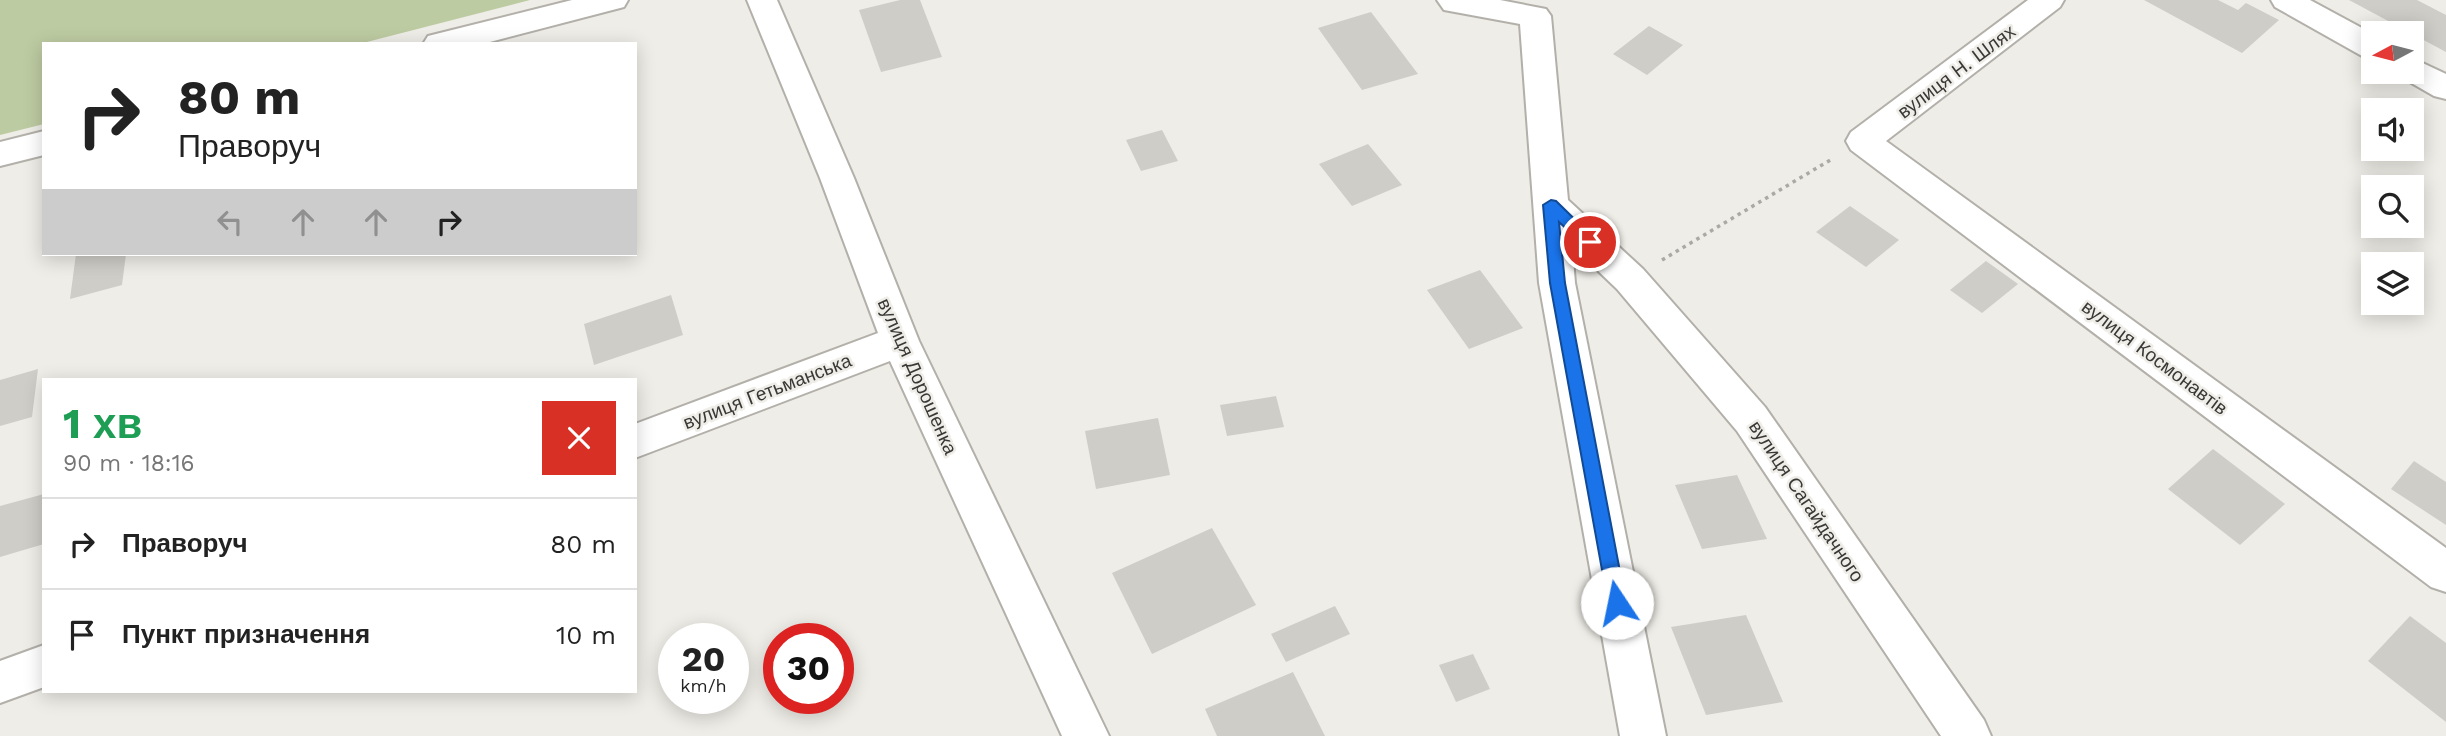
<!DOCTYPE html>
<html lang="uk">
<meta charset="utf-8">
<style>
:root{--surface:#fff;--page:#f6f6f6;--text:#222;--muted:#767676;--line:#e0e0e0}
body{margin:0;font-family:"Work Sans",sans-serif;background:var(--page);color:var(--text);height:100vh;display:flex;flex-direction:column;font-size:26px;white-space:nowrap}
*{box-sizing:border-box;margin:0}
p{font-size:23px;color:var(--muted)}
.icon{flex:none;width:38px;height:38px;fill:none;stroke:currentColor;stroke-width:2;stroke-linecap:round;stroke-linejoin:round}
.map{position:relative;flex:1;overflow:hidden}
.drawer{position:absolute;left:42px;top:378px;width:595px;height:315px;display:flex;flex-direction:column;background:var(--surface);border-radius:0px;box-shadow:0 4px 18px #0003}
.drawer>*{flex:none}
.banner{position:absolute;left:42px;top:42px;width:595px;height:214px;border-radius:0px;box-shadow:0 4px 18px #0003;background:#fff;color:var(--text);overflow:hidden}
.needle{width:46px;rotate:263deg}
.fabs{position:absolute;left:2361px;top:21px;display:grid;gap:14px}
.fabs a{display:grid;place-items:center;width:63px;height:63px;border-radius:0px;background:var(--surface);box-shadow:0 4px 18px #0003;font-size:35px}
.speed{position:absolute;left:658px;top:623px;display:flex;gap:14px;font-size:35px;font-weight:700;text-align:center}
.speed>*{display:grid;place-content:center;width:91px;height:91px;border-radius:50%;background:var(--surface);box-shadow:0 4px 18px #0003;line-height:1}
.speed small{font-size:18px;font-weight:400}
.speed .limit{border:10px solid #d22;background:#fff;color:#111}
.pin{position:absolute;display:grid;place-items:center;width:60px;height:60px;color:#fff;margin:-30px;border:4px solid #fff;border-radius:50%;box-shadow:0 2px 7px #0007}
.me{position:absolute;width:77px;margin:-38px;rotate:349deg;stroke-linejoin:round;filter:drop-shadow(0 0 5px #0008)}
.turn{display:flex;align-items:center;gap:24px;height:147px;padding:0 21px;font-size:32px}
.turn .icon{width:91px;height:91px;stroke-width:2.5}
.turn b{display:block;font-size:49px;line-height:60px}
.lanes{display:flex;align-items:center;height:66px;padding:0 21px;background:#0003;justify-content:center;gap:35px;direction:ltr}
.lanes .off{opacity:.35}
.round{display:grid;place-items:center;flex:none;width:74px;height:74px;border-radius:0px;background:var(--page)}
.headline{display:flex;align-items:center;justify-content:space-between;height:119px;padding:0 21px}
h1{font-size:42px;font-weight:700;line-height:52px;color:#1e9e55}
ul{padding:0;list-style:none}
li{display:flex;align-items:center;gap:21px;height:91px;padding:0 21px;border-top:2px solid var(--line)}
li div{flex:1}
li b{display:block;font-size:26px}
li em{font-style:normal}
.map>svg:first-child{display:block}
.green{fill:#bdcba2}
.building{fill:#cfcdc7}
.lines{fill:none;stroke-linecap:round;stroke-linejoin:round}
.minor-casing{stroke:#b3b0aa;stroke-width:4}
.path{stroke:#aba9a5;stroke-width:3.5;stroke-dasharray:3.5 4.5;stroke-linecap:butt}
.minor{fill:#fff;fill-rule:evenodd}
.route{fill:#1a73e8;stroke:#114b97;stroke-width:2}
.labels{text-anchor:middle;stroke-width:5;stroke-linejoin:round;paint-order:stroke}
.street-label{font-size:19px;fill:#393836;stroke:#efede7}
</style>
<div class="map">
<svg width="2446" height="736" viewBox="0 0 2446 736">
<rect width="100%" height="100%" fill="#efede7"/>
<polygon class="green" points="0,0 530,0 359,44 44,44 44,124 0,135"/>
<g class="building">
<polygon points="900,0 920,0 942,57 881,72 859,10"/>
<polygon points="2144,0 2218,0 2238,10 2246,3 2279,20 2242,53"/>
<polygon points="2349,0 2417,0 2446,15 2446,52"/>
<polygon points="1371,12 1418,74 1362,90 1318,28"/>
<polygon points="1649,26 1683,45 1647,75 1613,54"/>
<polygon points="1162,130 1178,161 1141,171 1126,140"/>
<polygon points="1368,144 1402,185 1352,206 1319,164"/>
<polygon points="1850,206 1899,240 1866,267 1816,232"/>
<polygon points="76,254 126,254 122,285 70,299"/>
<polygon points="1986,261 2018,284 1982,313 1950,290"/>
<polygon points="1480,270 1523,328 1469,349 1427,290"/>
<polygon points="671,295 683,335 594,365 584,324"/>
<polygon points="38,369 32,417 0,426 0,380"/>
<polygon points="1276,396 1284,427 1227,436 1220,405"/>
<polygon points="1158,418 1170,475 1096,489 1085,431"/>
<polygon points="2213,449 2285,504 2240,545 2168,489"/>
<polygon points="2414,461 2446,482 2446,525 2391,489"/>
<polygon points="1737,475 1767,539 1702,549 1675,485"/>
<polygon points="44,494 44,544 0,557 0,506"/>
<polygon points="1212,528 1256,605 1152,654 1112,573"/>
<polygon points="1335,606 1350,634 1286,662 1271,634"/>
<polygon points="1746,615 1783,702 1706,715 1671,627"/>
<polygon points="2410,616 2446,643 2446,722 2368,661"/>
<polygon points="1473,654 1490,689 1456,702 1439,665"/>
<polygon points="1293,672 1325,736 1217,736 1205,709"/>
</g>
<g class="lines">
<g class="minor-casing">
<g id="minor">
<polygon points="572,0 628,0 624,7 482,44 423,44 428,36"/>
<polygon points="747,0 777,0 854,178 919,341 1109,736 1062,736 890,361 635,458 635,424 878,333 820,178"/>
<polygon points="1437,0 1500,0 1546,9 1551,16 1568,200 1643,269 1765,407 1984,720 1991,736 1941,736 1737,431 1617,289 1572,246 1575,283 1666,736 1620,736 1539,283 1520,24 1444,10"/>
<polygon points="2028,0 2064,0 2060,7 1886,141 2446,548 2446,592 2431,587 1851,150 1846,141 1851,132"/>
<polygon points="2271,0 2310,0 2373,34 2373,59 2362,56 2275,7"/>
<polygon points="2412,58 2446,74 2446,99 2434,96 2401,77 2397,72 2412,72"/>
<polygon points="44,131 44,155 0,166 0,142"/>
<polygon points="44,645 44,687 0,703 0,661"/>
</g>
</g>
<polyline class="path" points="1662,260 1832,159"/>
<use href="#minor" class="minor"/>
</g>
<polygon class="route" points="1551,200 1556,201 1598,242 1590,248 1585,246 1559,222 1565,283 1626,603 1624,609 1617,611 1611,609 1608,603 1550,283 1543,205"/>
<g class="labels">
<g class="street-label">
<text transform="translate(1956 71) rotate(-37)" y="7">вулиця Н. Шлях</text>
<text transform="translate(2155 357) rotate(37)" y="7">вулиця Космонавтів</text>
<text transform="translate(918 376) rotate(66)" y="7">вулиця Дорошенка</text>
<text transform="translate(767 391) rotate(-21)" y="7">вулиця Гетьманська</text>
<text transform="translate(1807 501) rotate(56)" y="7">вулиця Сагайдачного</text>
</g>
</g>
</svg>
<div class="fabs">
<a><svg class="needle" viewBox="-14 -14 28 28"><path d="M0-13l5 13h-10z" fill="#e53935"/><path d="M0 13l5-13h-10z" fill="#767676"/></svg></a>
<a><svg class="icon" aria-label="sound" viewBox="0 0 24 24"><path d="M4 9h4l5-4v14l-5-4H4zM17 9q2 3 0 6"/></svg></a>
<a><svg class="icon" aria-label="search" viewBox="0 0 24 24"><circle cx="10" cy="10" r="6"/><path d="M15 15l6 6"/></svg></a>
<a><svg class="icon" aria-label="layers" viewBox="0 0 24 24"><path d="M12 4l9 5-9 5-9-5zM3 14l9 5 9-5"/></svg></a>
</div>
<div class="speed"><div>20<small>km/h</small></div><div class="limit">30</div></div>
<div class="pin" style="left:1590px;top:242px;background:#d93025"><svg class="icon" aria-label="arrive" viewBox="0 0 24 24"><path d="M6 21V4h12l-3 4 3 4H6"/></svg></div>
<svg class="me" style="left:1617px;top:603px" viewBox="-20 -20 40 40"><circle r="19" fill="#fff"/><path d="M0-13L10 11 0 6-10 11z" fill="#1a73e8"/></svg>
<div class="banner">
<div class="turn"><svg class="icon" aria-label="right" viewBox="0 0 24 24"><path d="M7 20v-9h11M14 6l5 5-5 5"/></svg><div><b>80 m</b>Праворуч</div></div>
<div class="lanes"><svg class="icon off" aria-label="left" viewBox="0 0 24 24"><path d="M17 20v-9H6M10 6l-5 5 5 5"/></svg><svg class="icon off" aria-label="ahead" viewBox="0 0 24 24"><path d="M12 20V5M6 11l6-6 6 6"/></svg><svg class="icon off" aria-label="ahead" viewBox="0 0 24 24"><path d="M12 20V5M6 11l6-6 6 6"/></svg><svg class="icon" aria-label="right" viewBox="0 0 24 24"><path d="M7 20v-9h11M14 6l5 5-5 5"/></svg></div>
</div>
<section class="drawer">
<div class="headline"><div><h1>1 хв</h1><p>90 m · 18:16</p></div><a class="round" style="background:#d93025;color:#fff"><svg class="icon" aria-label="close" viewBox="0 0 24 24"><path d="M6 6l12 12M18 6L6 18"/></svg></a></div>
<ul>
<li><svg class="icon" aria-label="right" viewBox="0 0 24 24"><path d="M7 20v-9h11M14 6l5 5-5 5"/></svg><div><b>Праворуч</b></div><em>80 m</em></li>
<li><svg class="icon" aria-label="arrive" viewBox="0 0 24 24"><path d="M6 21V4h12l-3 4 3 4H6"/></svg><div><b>Пункт призначення</b></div><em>10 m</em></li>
</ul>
</section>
</div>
